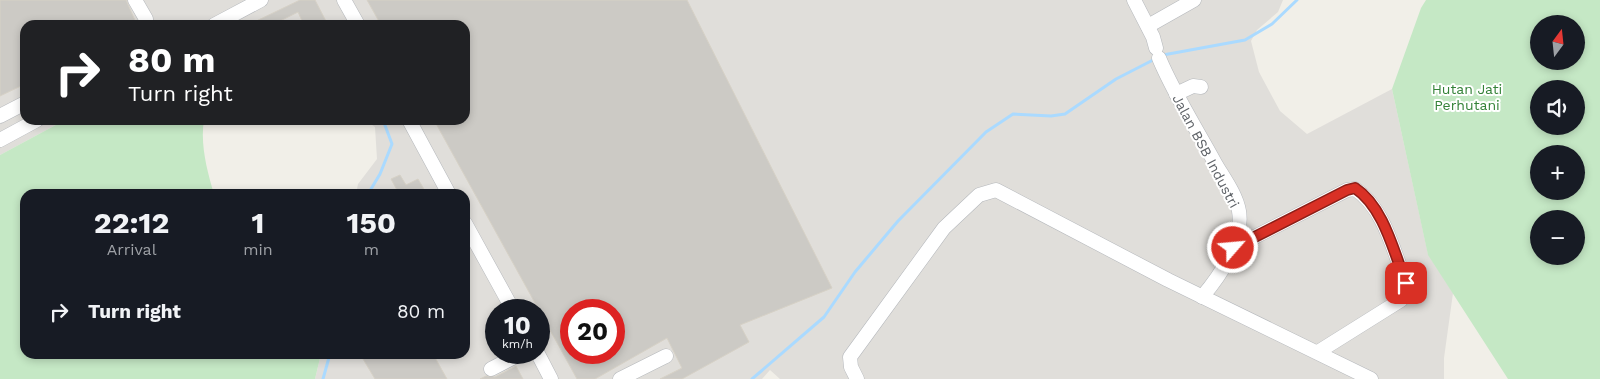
<!DOCTYPE html>
<meta charset="utf-8">
<style>
:root{--surface:#171b24;--page:#20242c;--text:#f1f3f6;--muted:#9ea1a6}
body{margin:0;font-family:"Work Sans",sans-serif;background:var(--page);color:var(--text);height:100vh;display:flex;flex-direction:column;font-size:19px;white-space:nowrap}
*{box-sizing:border-box;margin:0}
p{font-size:16px;color:var(--muted)}
.icon{flex:none;width:28px;height:28px;fill:none;stroke:currentColor;stroke-width:2;stroke-linecap:round;stroke-linejoin:round}
.map{position:relative;flex:1;overflow:hidden}
.side{position:absolute;left:20px;top:189px;width:450px;height:170px;display:flex;flex-direction:column;background:var(--surface);border-radius:15px;box-shadow:0 2px 8px #0003}
.side>*{flex:none}
.hud{position:absolute;left:20px;top:20px;width:450px;height:105px;border-radius:15px;box-shadow:0 2px 8px #0003;background:#202124;color:#fff;overflow:hidden}
.needle{width:32px;rotate:15deg}
.fabs{position:absolute;left:1530px;top:15px;display:grid;gap:10px}
.fabs a{display:grid;place-items:center;width:55px;height:55px;border-radius:50%;background:var(--surface);box-shadow:0 2px 8px #0003;font-size:25px}
.speed{position:absolute;left:485px;top:299px;display:flex;gap:10px;font-size:25px;font-weight:700;text-align:center}
.speed>*{display:grid;place-content:center;width:65px;height:65px;border-radius:50%;background:var(--surface);box-shadow:0 2px 8px #0003;line-height:1}
.speed small{font-size:12px;font-weight:400}
.speed .limit{border:8px solid #d22;background:#fff;color:#111}
.pin{position:absolute;display:grid;place-items:center;width:42px;height:42px;color:#fff;margin:-21px;border-radius:10px;box-shadow:0 2px 8px #0006}
.me{position:absolute;width:55px;margin:-28px;rotate:63deg;stroke-linejoin:round;filter:drop-shadow(0 0 4px #0008)}
.turn{display:flex;align-items:center;gap:18px;height:105px;padding:0 25px;font-size:22px}
.turn .icon{width:65px;height:65px;stroke-width:2.5}
.turn b{display:block;font-size:35px;line-height:42px}
.eta{display:flex;justify-content:space-evenly;align-items:center;height:85px;text-align:center}
.eta b{font-size:30px;font-weight:700;line-height:35px}
ul{padding:0;list-style:none}
li{display:flex;align-items:center;gap:15px;height:75px;padding:0 25px}
li div{flex:1}
li b{display:block;font-size:19px}
li em{font-style:normal}
.map>svg:first-child{display:block}
.industrial{fill:#e0deda;fill-rule:evenodd}
.green{fill:#c5e8c5;fill-rule:evenodd}
.lines{fill:none;stroke-linecap:round;stroke-linejoin:round}
.stream{stroke:#aadaff;stroke-width:3}
.building{fill:#cccac5;stroke:#d6d1c6;fill-rule:evenodd}
.minor-casing{stroke:#b5b8bc;stroke-width:15}
.minor{stroke:#fff;stroke-width:14}
.route-casing{stroke:#8d1f18;stroke-width:12}
.route{stroke:#d93025;stroke-width:9}
.labels{text-anchor:middle;stroke-width:4;stroke-linejoin:round;paint-order:stroke}
.park-label{font-size:14px;fill:#348238;stroke:#fff}
.street-label{font-size:14px;fill:#5f6368;stroke:#fff}
</style>
<div class="map">
<svg width="1600" height="379" viewBox="0 0 1600 379">
<rect width="100%" height="100%" fill="#f1efe8"/>
<path class="industrial" d="M0 0H1283L1278 12 1257 30 1251 41 1259 72 1280 111 1307 134 1392 89 1428 254 1453 293 1444 358V379H780L770 370 762 379H315L321 354H465V194H356L358 184 377 159 375 127 365 120H465V25H25V120H65L0 155ZM496 310H539V352H496ZM571 310H614V352H571Z"/>
<g class="green">
<path d="M1426 0H1600V379H1508L1428 255 1392 89 1421 8ZM1539 24H1576V61H1539ZM1539 89H1576V126H1539ZM1539 154H1576V191H1539ZM1539 219H1576V256H1539Z"/>
<path d="M65 120H204C200 144 207 171 214 194H25V354H321L315 379H0V155Z"/>
</g>
<g class="lines">
<g class="stream">
<polyline points="1163,55 1245,40 1272,24 1297,0"/>
<polyline points="368,194 380,174 392,144 383,120"/>
<polyline points="323,379 330,354"/>
<polyline points="752,379 824,317 855,272 898,221 986,132 1013,114 1051,116 1065,114 1116,79 1155,59"/>
</g>
</g>
<g class="building">
<polygon points="0,0 126,0 137,25 25,25 25,84 0,96"/>
<polygon points="300,0 315,0 328,25 304,25 298,12 272,25 248,25"/>
<path d="M367 0H687L832 288 740 325 749 342 682 379H660L682 368 667 338 595 379H577L434 120H465V25H381ZM571 310H614V352H571Z"/>
<polygon points="400,175 406,185 418,179 425,191 420,194 389,194 397,190 391,179"/>
<polygon points="360,354 433,354 447,379 375,379"/>
<polygon points="516,366 523,379 480,379 486,376 495,377"/>
</g>
<g class="lines">
<g class="minor-casing">
<g id="minor">
<polyline points="135,0 146,19 146,25"/>
<polyline points="344,0 358,25"/>
<polyline points="1134,0 1153,37 1156,48"/>
<polyline points="214,25 261,0"/>
<polyline points="1148,26 1194,0"/>
<path d="M1159 58C1174 94 1196 128 1215 163 1223 177 1236 194 1239 211 1244 241 1220 276 1202 297"/>
<polyline points="1176,94 1193,86 1201,87"/>
<polyline points="0,116 25,103"/>
<polyline points="409,120 449,194"/>
<polyline points="0,140 37,120"/>
<polyline points="465,223 513,310"/>
<path d="M1233 248 1347 190 1355 189C1384 207 1394 253 1406 283V292L1401 300 1318 352"/>
<polyline points="537,352 551,379"/>
<polyline points="491,369 524,352"/>
<polyline points="620,379 666,356"/>
<polyline points="857,379 851,367 850,357 944,228 979,195 996,190 1168,280 1371,379"/>
</g>
</g>
<use href="#minor" class="minor"/>
</g>
<g class="lines">
<g class="route-casing">
<path id="route" d="M1233 248 1347 190 1355 188C1384 207 1394 253 1406 283"/>
</g>
<use href="#route" class="route"/>
</g>
<g class="labels">
<g class="park-label">
<text x="1467" y="94">Hutan Jati<tspan x="1467" dy="16">Perhutani</tspan></text>
</g>
<g class="street-label">
<text transform="translate(1206 151) rotate(62)" y="5">Jalan BSB Industri</text>
</g>
</g>
</svg>
<div class="fabs">
<a><svg class="needle" viewBox="-14 -14 28 28"><path d="M0-13l5 13h-10z" fill="#e53935"/><path d="M0 13l5-13h-10z" fill="#9ea1a6"/></svg></a>
<a><svg class="icon" aria-label="sound" viewBox="0 0 24 24"><path d="M4 9h4l5-4v14l-5-4H4zM17 9q2 3 0 6"/></svg></a>
<a>+</a>
<a>−</a>
</div>
<div class="speed"><div>10<small>km/h</small></div><div class="limit">20</div></div>
<div class="pin" style="left:1406px;top:283px;background:#d93025"><svg class="icon" aria-label="arrive" viewBox="0 0 24 24"><path d="M6 21V4h12l-3 4 3 4H6"/></svg></div>
<svg class="me" style="left:1233px;top:248px" viewBox="-20 -20 40 40"><circle r="17" fill="#d93025" stroke="#fff" stroke-width="3"/><path d="M0-11L8 9 0 5-8 9z" fill="#fff"/></svg>
<div class="hud">
<div class="turn"><svg class="icon" aria-label="right" viewBox="0 0 24 24"><path d="M7 20v-9h11M14 6l5 5-5 5"/></svg><div><b>80 m</b>Turn right</div></div>
</div>
<section class="side">
<div class="eta">
<div><b>22:12</b><p>Arrival</p></div>
<div><b>1</b><p>min</p></div>
<div><b>150</b><p>m</p></div>
</div>
<ul>
<li><svg class="icon" aria-label="right" viewBox="0 0 24 24"><path d="M7 20v-9h11M14 6l5 5-5 5"/></svg><div><b>Turn right</b></div><em>80 m</em></li>
</ul>
</section>
</div>
